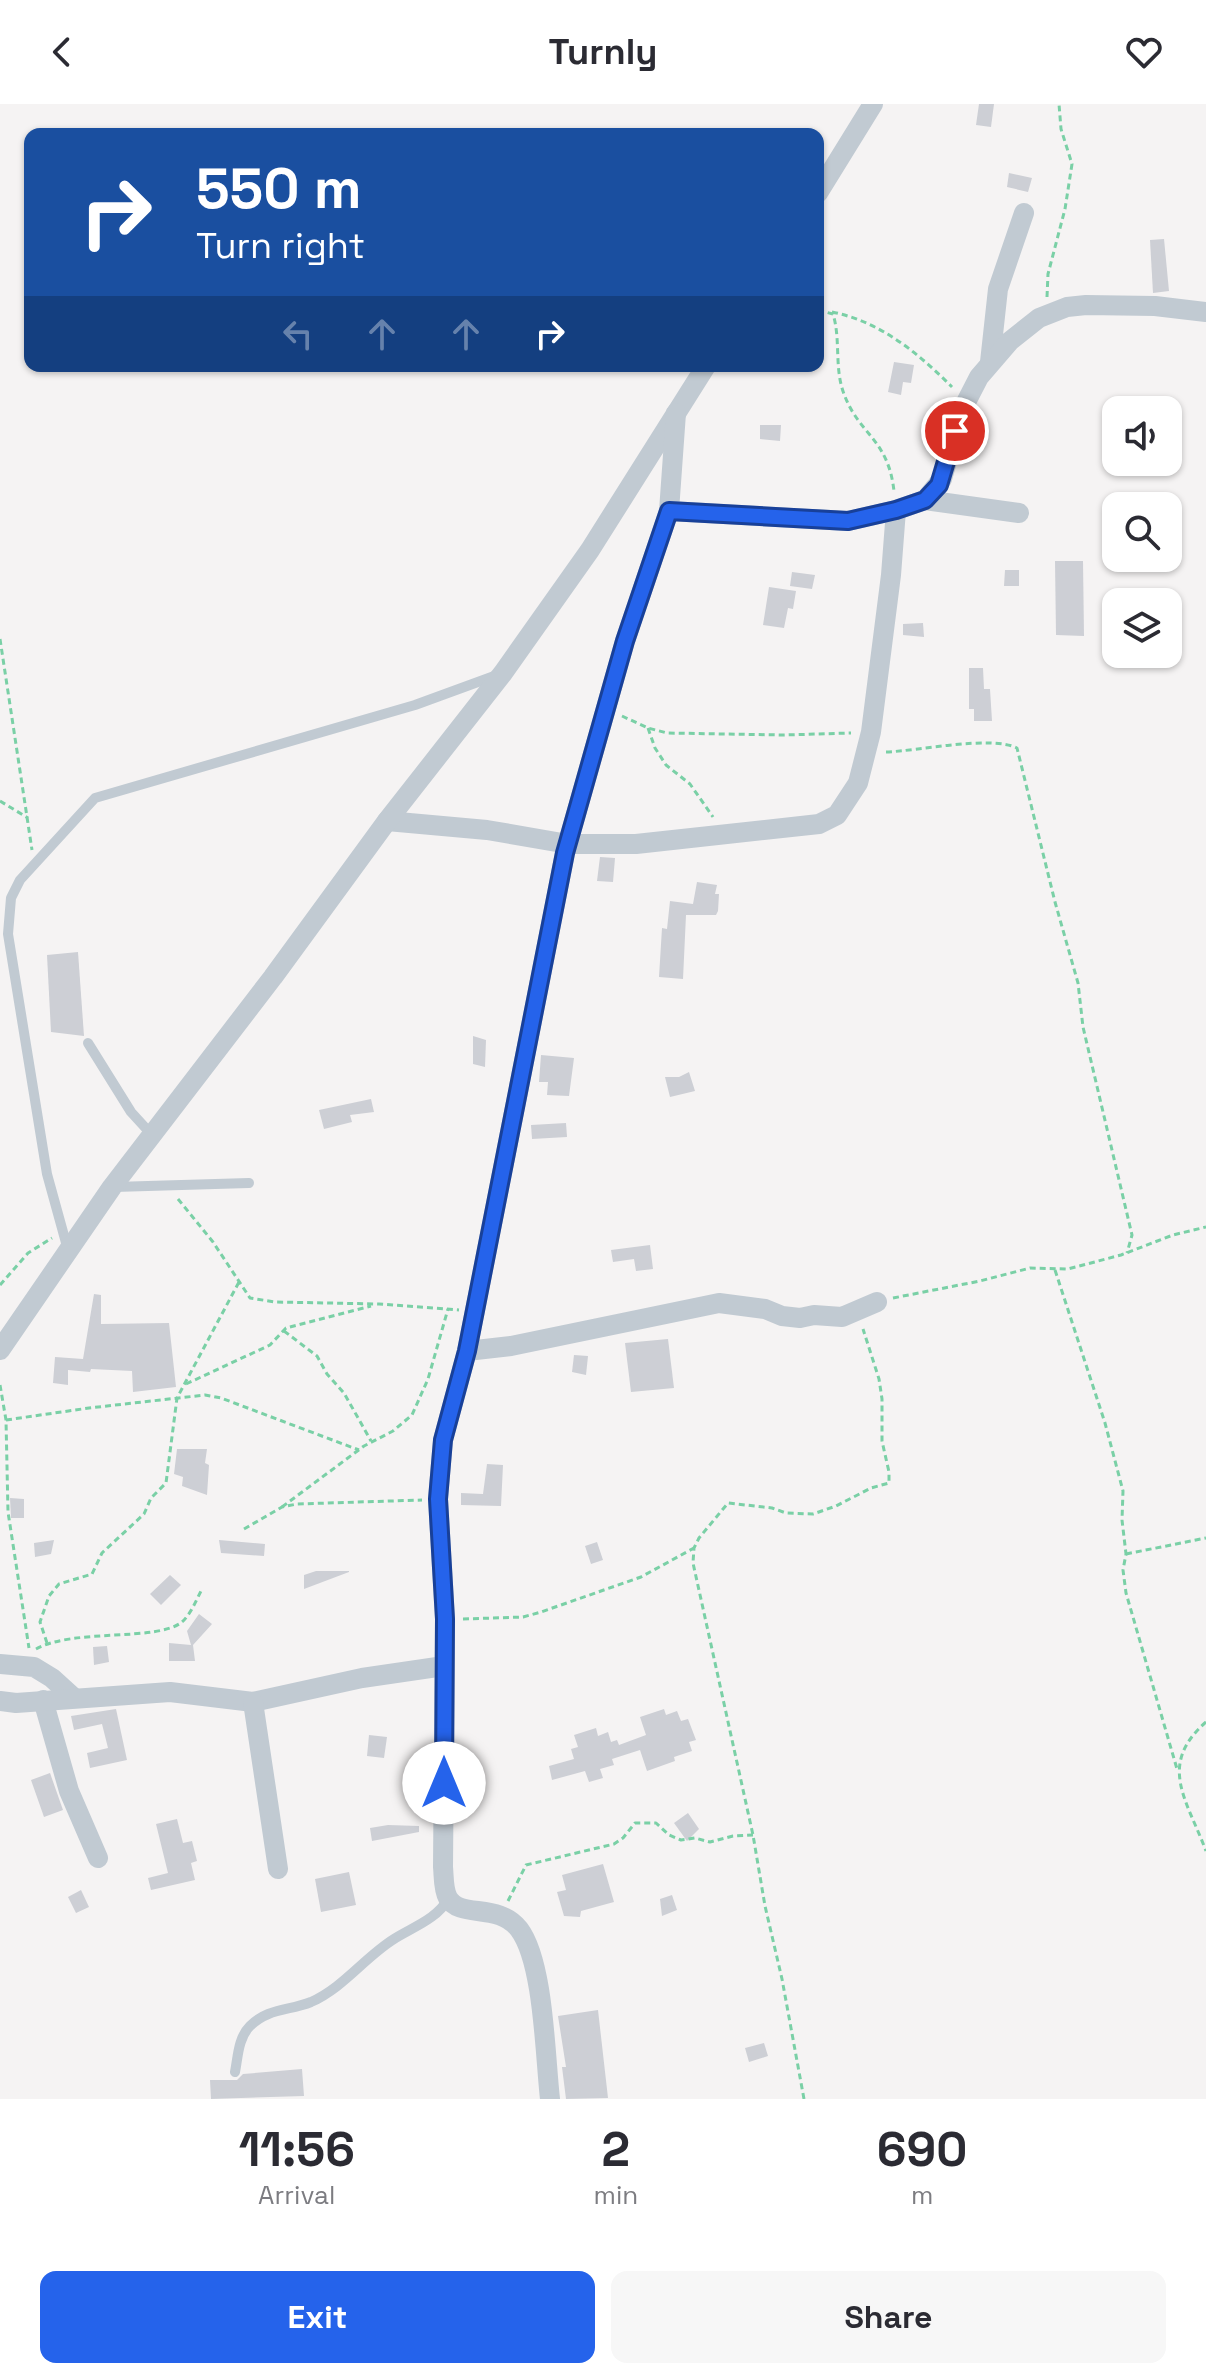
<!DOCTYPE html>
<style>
:root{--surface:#fff;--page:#f7f7f7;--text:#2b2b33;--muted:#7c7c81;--accent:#2563eb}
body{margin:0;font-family:"Space Grotesk",sans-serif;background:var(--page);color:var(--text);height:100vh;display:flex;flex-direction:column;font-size:30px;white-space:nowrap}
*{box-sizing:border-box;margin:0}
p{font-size:26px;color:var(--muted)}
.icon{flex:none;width:44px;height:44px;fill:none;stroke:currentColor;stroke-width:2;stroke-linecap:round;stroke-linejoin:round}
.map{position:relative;height:1995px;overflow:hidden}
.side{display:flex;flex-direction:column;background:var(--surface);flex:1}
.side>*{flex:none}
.hud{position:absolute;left:24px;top:24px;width:800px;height:244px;border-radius:16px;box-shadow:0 2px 6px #0004;background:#1a4fa0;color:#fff;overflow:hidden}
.tools{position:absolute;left:1102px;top:292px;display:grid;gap:16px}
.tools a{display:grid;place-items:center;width:80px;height:80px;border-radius:16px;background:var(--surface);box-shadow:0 2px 6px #0004;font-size:40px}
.pin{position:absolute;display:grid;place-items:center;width:68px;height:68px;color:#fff;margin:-34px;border:4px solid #fff;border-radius:50%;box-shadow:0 2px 8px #0007}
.me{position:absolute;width:88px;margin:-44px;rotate:0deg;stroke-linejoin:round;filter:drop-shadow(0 0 6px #0008)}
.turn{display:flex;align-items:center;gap:28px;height:168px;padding:0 40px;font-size:36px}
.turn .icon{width:104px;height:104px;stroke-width:2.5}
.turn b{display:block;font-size:56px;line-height:68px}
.lanes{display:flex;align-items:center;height:76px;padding:0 40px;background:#0003;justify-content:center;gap:40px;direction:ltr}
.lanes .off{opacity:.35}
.eta{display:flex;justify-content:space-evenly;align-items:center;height:136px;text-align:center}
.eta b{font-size:48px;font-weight:700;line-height:56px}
.cta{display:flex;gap:16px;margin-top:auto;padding:16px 40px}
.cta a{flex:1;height:92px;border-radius:16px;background:var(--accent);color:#fff;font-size:32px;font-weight:700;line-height:92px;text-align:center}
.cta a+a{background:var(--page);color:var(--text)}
header{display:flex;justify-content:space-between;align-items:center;height:104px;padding:0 40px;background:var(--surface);font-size:36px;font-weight:700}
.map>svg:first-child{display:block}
.building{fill:#cdcfd5}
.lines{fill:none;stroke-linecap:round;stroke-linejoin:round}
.path{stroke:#7ad0a6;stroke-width:3;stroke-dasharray:6 4;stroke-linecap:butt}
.service{stroke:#c1cad2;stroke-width:10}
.minor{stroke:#c1cad2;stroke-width:20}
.route-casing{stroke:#184099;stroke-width:20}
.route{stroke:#2563eb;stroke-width:14}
</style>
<header><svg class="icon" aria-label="back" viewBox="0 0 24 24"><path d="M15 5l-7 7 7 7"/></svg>Turnly<svg class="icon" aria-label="heart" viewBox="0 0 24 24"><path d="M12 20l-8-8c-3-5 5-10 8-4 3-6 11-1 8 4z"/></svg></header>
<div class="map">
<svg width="1206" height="1995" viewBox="0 0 1206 1995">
<rect width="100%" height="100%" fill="#f5f3f3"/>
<g class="building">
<polygon points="979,0 994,0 991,23 976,21"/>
<polygon points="1009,69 1032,74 1028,88 1007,83"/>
<polygon points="1164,135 1169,187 1153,189 1150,136"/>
<polygon points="894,258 914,261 911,279 903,278 901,291 888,288"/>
<polygon points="760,321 781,321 780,337 760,335"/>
<polygon points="1055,457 1083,457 1084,532 1056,531"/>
<polygon points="1005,466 1019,466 1019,482 1004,482"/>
<polygon points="792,468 815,471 812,485 790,482"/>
<polygon points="769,483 796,487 793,505 788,504 784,524 763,521"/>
<polygon points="923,519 924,533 903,531 903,520"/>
<polygon points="969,564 983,564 984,585 990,585 992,617 974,617 974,605 969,605"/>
<polygon points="600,753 615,754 613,778 597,777"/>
<polygon points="697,778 717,781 715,790 719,790 718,807 716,811 686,811 683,875 659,873 662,824 667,825 670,797 693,800"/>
<polygon points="78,848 84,932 51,928 47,851"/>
<polygon points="473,932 486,936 485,963 473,960"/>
<polygon points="541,951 574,954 569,992 547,991 548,978 539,978"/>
<polygon points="689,968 695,987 670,993 665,973 679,973"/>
<polygon points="371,995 374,1008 350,1011 352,1018 324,1025 319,1006"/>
<polygon points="566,1019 567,1033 532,1035 531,1021"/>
<polygon points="650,1141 653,1165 636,1167 634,1155 613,1158 611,1146"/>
<polygon points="94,1190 101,1191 101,1220 169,1219 176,1283 133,1288 132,1267 91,1265 90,1268 68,1266 68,1281 53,1279 55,1253 83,1255"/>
<polygon points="668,1235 674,1284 631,1288 625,1239"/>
<polygon points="574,1251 588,1252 586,1271 572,1268"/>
<polygon points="177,1345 207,1345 205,1359 209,1361 207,1391 182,1382 183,1373 174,1370"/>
<polygon points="487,1360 503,1361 501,1402 461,1401 461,1389 483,1390"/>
<polygon points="10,1394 24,1395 24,1414 11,1414"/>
<polygon points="54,1436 51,1450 35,1453 34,1439"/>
<polygon points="219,1436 265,1440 264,1452 221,1449"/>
<polygon points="597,1438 603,1456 591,1460 585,1442"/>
<polygon points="316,1467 349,1467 349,1468 304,1485 304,1471"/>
<polygon points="170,1471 181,1481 161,1501 150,1490"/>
<polygon points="199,1510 212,1520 193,1541 195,1557 169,1557 169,1539 191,1541 187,1527"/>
<polygon points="107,1542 109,1558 94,1561 93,1543"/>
<polygon points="116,1605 127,1656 90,1664 87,1649 108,1644 102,1620 74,1626 71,1612"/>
<polygon points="664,1605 666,1611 677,1607 681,1617 688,1615 696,1636 689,1638 692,1647 674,1653 675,1657 647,1667 640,1646 612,1655 614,1661 600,1665 603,1674 589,1678 585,1667 552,1676 549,1662 574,1655 571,1645 578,1643 574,1631 596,1624 598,1632 608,1628 611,1638 617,1636 619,1641 646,1631 640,1613"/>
<polygon points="369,1631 387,1633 384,1654 367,1652"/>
<polygon points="50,1669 63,1706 44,1713 31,1676"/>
<polygon points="688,1709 699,1725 687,1737 674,1719"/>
<polygon points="177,1715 183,1739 192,1737 197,1757 191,1759 195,1776 151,1786 148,1774 168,1769 156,1720"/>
<polygon points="388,1721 419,1722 419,1728 372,1737 370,1724"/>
<polygon points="603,1760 614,1798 581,1807 580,1813 564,1812 557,1788 566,1786 562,1771"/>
<polygon points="349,1768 356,1801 321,1808 315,1775"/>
<polygon points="81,1786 89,1803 76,1809 68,1793"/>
<polygon points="672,1791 677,1806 662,1812 660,1795"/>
<polygon points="598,1906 608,1994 566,1995 562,1963 566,1963 558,1912"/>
<polygon points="764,1939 768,1952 749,1958 745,1944"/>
<polygon points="302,1965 304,1992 211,1995 210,1976 237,1976 243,1970"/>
</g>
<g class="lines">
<g class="path">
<polyline points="1047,193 1048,170 1065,105 1072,60 1061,25 1059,0"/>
<path d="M818 206 833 210C841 236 834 264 844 290 859 331 888 334 894 387"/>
<path d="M832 208C881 218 918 249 952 283"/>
<polyline points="0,535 32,746"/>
<polyline points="622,612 648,624 667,629 784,631 851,629"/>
<polyline points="648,624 655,644 666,661 690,680 713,713"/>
<path d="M886 648C918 647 991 631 1017 644L1055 798 1078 879 1083 923 1132 1131 1127 1149"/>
<polyline points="0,697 28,714"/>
<polyline points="178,1095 213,1138 250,1194 275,1198 379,1200 459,1206"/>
<polyline points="1055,1166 1105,1319 1123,1387 1122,1416 1126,1450 1123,1466 1126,1489 1177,1665"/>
<polyline points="0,1181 28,1149 52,1134"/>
<polyline points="893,1194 980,1177 1030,1164 1068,1165 1121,1151 1173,1131 1206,1123"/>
<polyline points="284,1227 317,1252 327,1270 344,1289 371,1337"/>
<polyline points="186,1280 270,1241 286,1224 371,1202"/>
<polyline points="0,1281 6,1316 8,1408 29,1544"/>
<polyline points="6,1316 89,1304 205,1291 221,1294 359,1346"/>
<polyline points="282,1403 364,1342 393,1327 412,1311 428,1275 448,1205"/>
<polyline points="244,1425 282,1403 297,1400 422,1396"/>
<polyline points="1126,1450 1206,1434"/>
<polyline points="463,1515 523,1513 541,1508 641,1473 694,1444"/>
<polyline points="47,1539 40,1518 49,1492 59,1480 92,1470 102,1449 144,1410 151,1394 166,1379 177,1294 239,1178"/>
<path d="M36 1545C74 1524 157 1538 182 1518 190 1511 196 1497 201 1487"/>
<path d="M1206 1618C1157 1661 1187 1696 1206 1747"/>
<polyline points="508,1797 526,1761 614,1740 623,1734 635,1719 656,1719 669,1731 681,1736 695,1734 710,1738 733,1732 753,1731"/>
<polyline points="804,1995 782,1875 765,1802 753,1731 693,1459 694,1444 699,1434 728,1399 772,1404 786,1409 813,1410 836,1402 871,1384 889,1379 889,1368 882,1337 882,1295 879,1275 863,1225"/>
</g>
<g class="service">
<polyline points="88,939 131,1008 152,1031"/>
<polyline points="114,1083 249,1079"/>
<polyline points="68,1146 47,1070 8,830 11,794 20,776 95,694 415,601 497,571"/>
<path d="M235 1968C238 1953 238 1934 250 1922 268 1904 289 1907 311 1898 343 1884 365 1853 394 1835 413 1823 437 1815 448 1795"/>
</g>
<g class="minor">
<polyline points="818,89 873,0"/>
<polyline points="990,258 998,185 1024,109"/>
<polyline points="925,396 1019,409"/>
<polyline points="669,407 848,417 896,406 925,396 942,375 961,308 979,273 1010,237 1039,214 1067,203 1086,201 1155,202 1206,208"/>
<polyline points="387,717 487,726 568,740 636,740 819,720 837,711 858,679 871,628 891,471 896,406"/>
<polyline points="0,1246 112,1083 273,873 387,717 503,569 590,446 706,262"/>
<polyline points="467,1247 511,1242 719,1199 765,1205 782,1212 800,1214 814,1211 842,1213 877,1198"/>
<polyline points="0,1560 34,1563 52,1574 74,1594"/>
<polyline points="43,1596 69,1687 98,1754"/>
<polyline points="0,1597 16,1599 170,1588 253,1598 362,1574 444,1562"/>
<polyline points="253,1598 278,1765"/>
<path d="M550 1995C545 1952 544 1858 519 1825 498 1798 460 1815 448 1794 443 1785 444 1772 443 1763L445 1515 438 1395 443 1336 467 1247 565 749 625 537 669 407 676 309"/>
</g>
</g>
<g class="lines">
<g class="route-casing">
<polyline id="route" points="444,1679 445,1515 438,1395 443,1336 467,1247 565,749 625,537 669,407 848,417 896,406 925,396 939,381 955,327"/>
</g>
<use href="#route" class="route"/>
</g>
</svg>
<div class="tools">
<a><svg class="icon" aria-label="sound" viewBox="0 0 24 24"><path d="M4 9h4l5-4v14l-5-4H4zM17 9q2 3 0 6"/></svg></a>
<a><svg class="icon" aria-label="search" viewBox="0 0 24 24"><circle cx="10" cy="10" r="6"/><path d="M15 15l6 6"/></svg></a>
<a><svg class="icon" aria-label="layers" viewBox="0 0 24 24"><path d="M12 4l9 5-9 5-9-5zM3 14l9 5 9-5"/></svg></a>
</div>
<div class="pin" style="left:955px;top:327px;background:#d93025"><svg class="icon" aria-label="arrive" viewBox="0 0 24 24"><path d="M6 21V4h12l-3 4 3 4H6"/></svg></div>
<svg class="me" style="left:444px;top:1679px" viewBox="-20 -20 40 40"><circle r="19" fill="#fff"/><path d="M0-13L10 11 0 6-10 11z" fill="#2563eb"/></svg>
<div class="hud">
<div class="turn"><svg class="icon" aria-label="right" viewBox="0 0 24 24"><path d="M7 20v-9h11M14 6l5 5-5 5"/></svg><div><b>550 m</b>Turn right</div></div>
<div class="lanes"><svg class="icon off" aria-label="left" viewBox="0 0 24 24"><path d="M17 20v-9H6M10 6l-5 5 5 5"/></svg><svg class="icon off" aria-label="ahead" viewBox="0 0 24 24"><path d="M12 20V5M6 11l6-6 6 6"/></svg><svg class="icon off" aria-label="ahead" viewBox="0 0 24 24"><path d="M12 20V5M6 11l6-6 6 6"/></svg><svg class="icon" aria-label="right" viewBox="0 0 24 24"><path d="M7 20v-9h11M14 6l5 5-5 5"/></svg></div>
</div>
</div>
<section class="side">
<div class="eta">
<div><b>11:56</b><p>Arrival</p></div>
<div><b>2</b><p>min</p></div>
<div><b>690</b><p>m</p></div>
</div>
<div class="cta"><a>Exit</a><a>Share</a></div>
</section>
